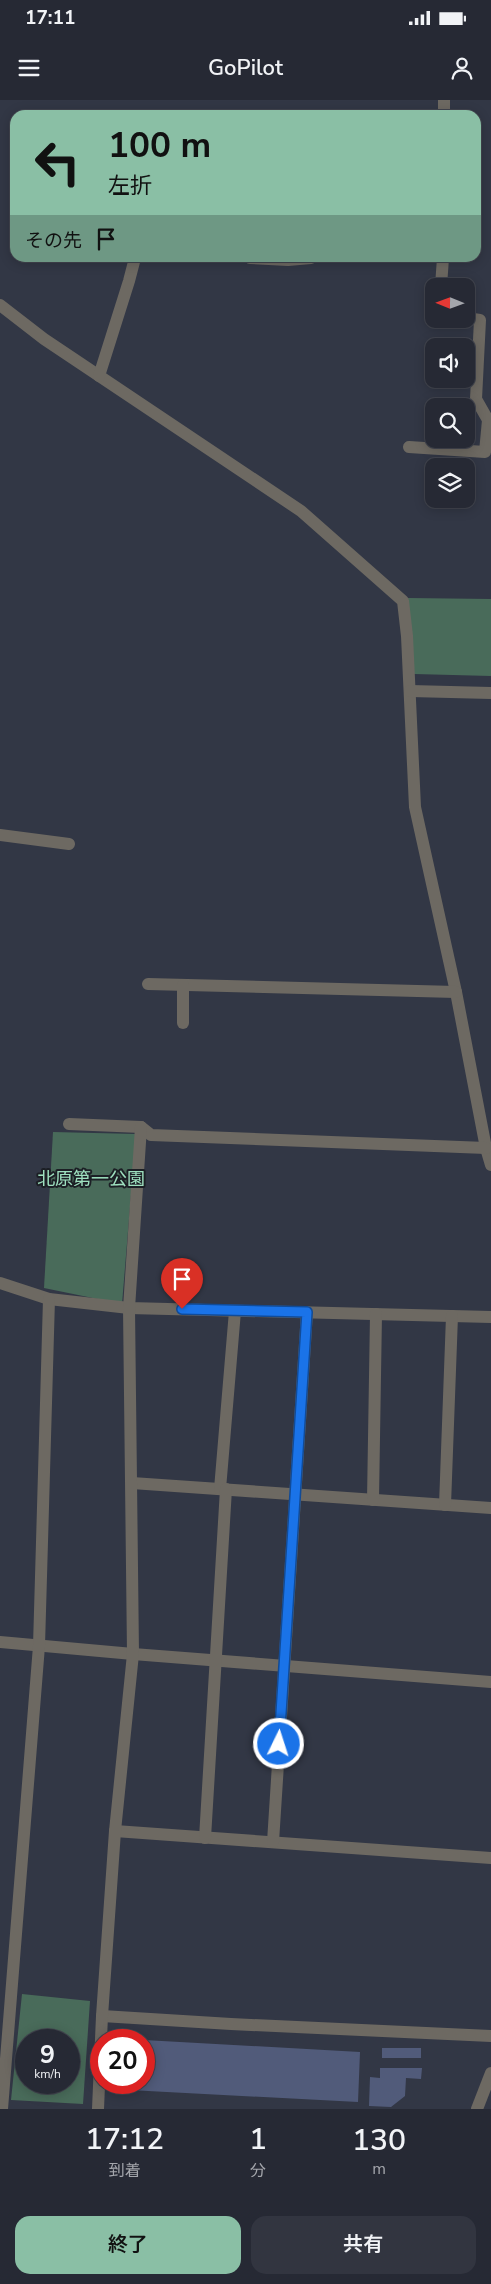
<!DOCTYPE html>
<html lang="ja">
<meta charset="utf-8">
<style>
:root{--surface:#262934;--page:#323540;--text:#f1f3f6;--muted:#a4a6ac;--line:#42454f;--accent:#8abfa5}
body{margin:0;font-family:"Nunito Sans","Noto Sans JP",sans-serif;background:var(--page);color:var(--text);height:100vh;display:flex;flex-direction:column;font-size:19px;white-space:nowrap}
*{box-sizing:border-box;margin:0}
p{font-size:16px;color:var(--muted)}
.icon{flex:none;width:28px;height:28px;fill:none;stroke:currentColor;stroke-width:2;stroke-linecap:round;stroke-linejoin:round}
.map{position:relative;height:2009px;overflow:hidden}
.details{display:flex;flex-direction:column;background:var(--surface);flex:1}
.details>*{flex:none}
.top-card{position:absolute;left:10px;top:10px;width:471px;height:152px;border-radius:15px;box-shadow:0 2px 12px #0003,0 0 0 1px var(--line);background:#8abfa5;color:#111;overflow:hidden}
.needle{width:32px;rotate:271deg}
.fabs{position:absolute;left:425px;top:178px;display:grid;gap:10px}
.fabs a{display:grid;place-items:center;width:50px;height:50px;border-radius:10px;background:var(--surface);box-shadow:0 2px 12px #0003,0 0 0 1px var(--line);font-size:25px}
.speed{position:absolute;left:15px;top:1929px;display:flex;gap:10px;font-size:25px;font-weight:700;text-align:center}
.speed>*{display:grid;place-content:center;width:65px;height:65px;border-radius:50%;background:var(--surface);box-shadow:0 2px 12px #0003,0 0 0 1px var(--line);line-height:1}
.speed small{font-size:12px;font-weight:400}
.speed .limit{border:8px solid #d22;background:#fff;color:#111}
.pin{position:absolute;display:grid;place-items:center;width:42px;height:42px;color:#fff;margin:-51px -21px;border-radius:50% 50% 50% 0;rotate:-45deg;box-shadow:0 0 5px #0007}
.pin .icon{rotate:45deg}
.me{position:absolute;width:55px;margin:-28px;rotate:4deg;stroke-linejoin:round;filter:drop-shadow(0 0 4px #0008)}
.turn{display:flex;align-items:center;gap:18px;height:105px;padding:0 15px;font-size:22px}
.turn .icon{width:65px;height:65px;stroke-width:2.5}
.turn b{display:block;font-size:35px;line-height:42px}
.then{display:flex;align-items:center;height:48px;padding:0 15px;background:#0003;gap:10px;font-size:19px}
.eta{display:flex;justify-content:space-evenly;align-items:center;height:85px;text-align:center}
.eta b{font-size:30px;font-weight:600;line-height:35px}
.action{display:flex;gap:10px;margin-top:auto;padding:10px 15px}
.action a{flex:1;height:58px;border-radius:15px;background:var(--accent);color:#111;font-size:20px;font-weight:600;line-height:58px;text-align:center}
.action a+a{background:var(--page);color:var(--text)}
.status{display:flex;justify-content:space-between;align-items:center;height:35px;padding:0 25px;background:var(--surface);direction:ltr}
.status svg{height:14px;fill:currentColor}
header{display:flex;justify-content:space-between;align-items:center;height:65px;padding:0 15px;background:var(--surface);font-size:22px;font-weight:600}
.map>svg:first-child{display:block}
.green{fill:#496b5a;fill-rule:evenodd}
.building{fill:#515b7a}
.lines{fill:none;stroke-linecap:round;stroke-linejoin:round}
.minor{stroke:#6d6962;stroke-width:12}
.route-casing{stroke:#114b97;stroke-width:12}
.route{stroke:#1a73e8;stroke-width:9}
.labels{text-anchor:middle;stroke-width:4;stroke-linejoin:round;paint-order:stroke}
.park-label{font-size:18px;fill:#9ee0bf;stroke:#1c1f25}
</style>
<div class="status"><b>17:11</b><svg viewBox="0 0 49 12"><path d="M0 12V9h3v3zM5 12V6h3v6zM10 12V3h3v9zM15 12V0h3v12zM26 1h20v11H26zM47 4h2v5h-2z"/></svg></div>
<header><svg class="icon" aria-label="menu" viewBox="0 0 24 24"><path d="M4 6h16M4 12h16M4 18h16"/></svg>GoPilot<svg class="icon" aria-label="person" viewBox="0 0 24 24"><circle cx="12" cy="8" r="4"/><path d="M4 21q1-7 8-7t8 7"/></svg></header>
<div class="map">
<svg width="491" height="2009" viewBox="0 0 491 2009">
<rect width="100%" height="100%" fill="#323745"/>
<g class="green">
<polygon points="408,498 491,499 491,576 414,574"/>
<polygon points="53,1032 136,1034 122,1204 44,1188"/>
<path d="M22 1894 90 1901 83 2004 11 2000ZM26 1940H69V1982H26Z"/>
</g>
<g class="building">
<polygon points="144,1940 360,1952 358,2002 129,1990 130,1982 144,1982"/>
<rect x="382" y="1948" width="39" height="10"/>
<polygon points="380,1968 422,1968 421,1979 406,1978 405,1996 391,2007 369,2006 370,1977 380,1978"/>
</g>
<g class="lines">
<g class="minor">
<polyline points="444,0 444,15"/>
<polyline points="250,158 288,160 311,158"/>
<polyline points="441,186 443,158"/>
<polyline points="0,205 44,239 301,411 403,501 407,536 415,707 456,892 486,1048 491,1065"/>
<polyline points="99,276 129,181 135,158"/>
<polyline points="409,347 485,352 488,320 476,299 480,220 466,218"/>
<polyline points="410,591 491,593"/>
<polyline points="0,735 69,744"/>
<polyline points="148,884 456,892"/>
<polyline points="183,885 183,923"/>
<polyline points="69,1024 141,1027 151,1035 486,1048"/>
<polyline points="0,1183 49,1199 129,1208 491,1217"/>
<polyline points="132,1383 491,1408"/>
<polyline points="220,1389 235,1211"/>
<polyline points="373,1400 376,1214"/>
<polyline points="445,1405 452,1216"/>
<polyline points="0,1542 133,1554 491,1582"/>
<polyline points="115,1731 491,1758"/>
<polyline points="205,1738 226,1389"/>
<polyline points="273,1742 307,1212"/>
<polyline points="102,1916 231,1924 491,1936"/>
<polyline points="2,2009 39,1546 49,1199"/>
<polyline points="98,2009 102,1916 115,1731 133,1554 129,1208 141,1027"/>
<polyline points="477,2009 491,1973"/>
</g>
</g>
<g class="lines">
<g class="route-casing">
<polyline id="route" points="182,1209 307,1212 279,1644"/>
</g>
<use href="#route" class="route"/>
</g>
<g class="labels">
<g class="park-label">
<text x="91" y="1085">北原第一公園</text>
</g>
</g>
</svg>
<div class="fabs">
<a><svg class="needle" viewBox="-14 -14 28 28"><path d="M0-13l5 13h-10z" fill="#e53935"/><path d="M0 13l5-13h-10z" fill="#a4a6ac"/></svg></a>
<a><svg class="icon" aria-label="sound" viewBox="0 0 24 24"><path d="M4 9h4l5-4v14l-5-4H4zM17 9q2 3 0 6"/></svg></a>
<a><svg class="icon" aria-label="search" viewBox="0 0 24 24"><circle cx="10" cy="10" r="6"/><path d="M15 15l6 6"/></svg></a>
<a><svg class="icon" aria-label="layers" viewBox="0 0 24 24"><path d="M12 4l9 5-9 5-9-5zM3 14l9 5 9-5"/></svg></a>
</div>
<div class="speed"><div>9<small>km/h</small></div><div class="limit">20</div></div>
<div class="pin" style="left:182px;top:1209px;background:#d93025"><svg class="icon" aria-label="arrive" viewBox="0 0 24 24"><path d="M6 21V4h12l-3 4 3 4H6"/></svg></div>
<svg class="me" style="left:279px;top:1644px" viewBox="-20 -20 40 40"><circle r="17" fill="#1a73e8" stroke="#fff" stroke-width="3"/><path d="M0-11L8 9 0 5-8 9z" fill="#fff"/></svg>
<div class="top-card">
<div class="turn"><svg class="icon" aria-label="left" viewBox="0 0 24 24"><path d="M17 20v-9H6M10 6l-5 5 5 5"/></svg><div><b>100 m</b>左折</div></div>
<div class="then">その先<svg class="icon" aria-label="arrive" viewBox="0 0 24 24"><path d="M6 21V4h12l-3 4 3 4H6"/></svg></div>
</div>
</div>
<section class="details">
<div class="eta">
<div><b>17:12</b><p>到着</p></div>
<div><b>1</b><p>分</p></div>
<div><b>130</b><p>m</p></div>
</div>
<div class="action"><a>終了</a><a>共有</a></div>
</section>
